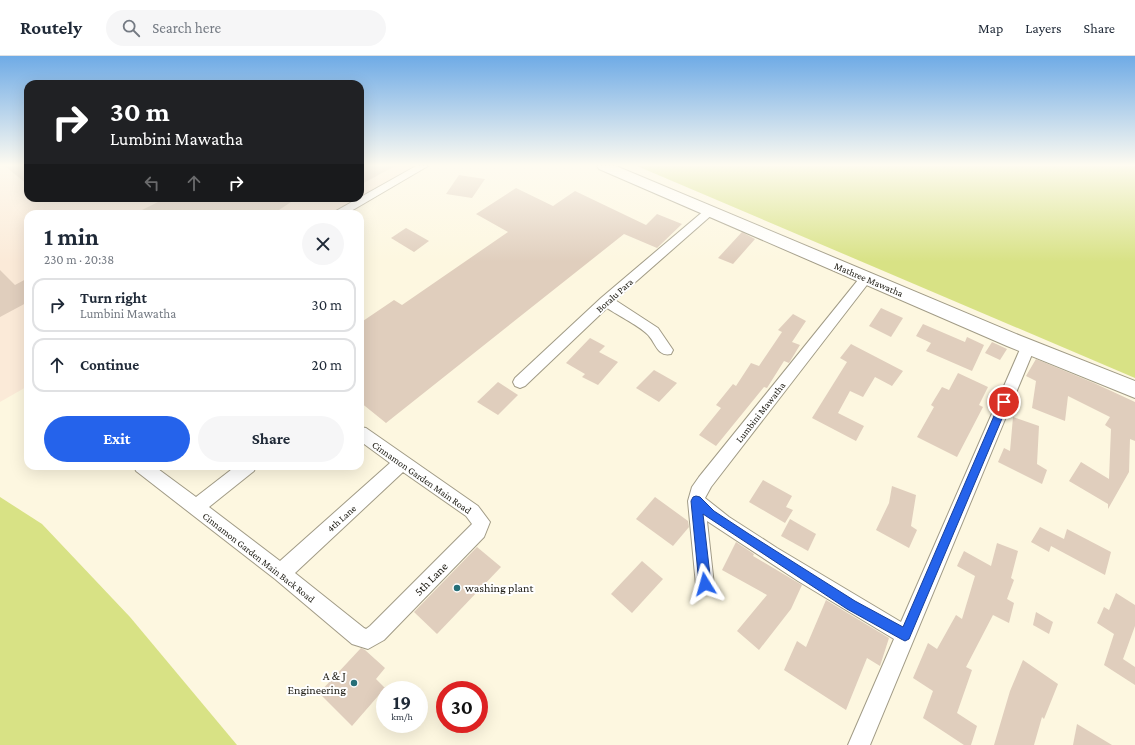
<!DOCTYPE html>
<meta charset="utf-8">
<style>
:root{--surface:#fff;--page:#f6f6f7;--text:#1f2937;--muted:#747a83;--line:#e0e1e3;--accent:#2563eb}
body{margin:0;font-family:"Crimson Pro",serif;background:var(--page);color:var(--text);height:100vh;display:flex;flex-direction:column;font-size:15px;white-space:nowrap}
*{box-sizing:border-box;margin:0}
p{font-size:13px;color:var(--muted)}
.icon{flex:none;width:22px;height:22px;fill:none;stroke:currentColor;stroke-width:2;stroke-linecap:round;stroke-linejoin:round}
.map{position:relative;flex:1;overflow:hidden}
.panel{position:absolute;left:24px;top:154px;width:340px;height:260px;display:flex;flex-direction:column;background:var(--surface);border-radius:12px;box-shadow:0 4px 16px #0002}
.panel>*{flex:none}
.top-card{position:absolute;left:24px;top:24px;width:340px;height:122px;border-radius:12px;box-shadow:0 4px 16px #0002;background:#202124;color:#fff;overflow:hidden}
.speed{position:absolute;left:376px;top:625px;display:flex;gap:8px;font-size:20px;font-weight:700;text-align:center}
.speed>*{display:grid;place-content:center;width:52px;height:52px;border-radius:50%;background:var(--surface);box-shadow:0 4px 16px #0002;line-height:1}
.speed small{font-size:10px;font-weight:400}
.speed .limit{border:6px solid #d22;background:#fff;color:#111}
.pin{position:absolute;display:grid;place-items:center;width:34px;height:34px;color:#fff;margin:-17px;border:2px solid #fff;border-radius:50%;box-shadow:0 1px 4px #0007}
.me{position:absolute;width:44px;margin:-22px;rotate:352deg;stroke-linejoin:round;filter:drop-shadow(0 0 3px #0008)}
.turn{display:flex;align-items:center;gap:14px;height:84px;padding:0 20px;font-size:18px}
.turn .icon{width:52px;height:52px;stroke-width:2.5}
.turn b{display:block;font-size:28px;line-height:34px}
.lanes{display:flex;align-items:center;height:38px;padding:0 20px;background:#0003;justify-content:center;gap:20px;direction:ltr}
.lanes .off{opacity:.35}
.round{display:grid;place-items:center;flex:none;width:42px;height:42px;border-radius:21px;background:var(--page)}
.head{display:flex;align-items:center;justify-content:space-between;height:68px;padding:0 20px}
h1{font-size:24px;font-weight:700;line-height:30px}
.cta{display:flex;gap:8px;margin-top:auto;padding:8px 20px}
.cta a{flex:1;height:46px;border-radius:24px;background:var(--accent);color:#fff;font-size:16px;font-weight:700;line-height:46px;text-align:center}
.cta a+a{background:var(--page);color:var(--text)}
ul{padding:0;list-style:none}
li{display:flex;align-items:center;gap:12px;height:54px;margin:0 8px 6px;padding:0 12px;border:2px solid var(--line);border-radius:12px}
li div{flex:1}
li b{display:block;font-size:15px}
li em{font-style:normal}
header{display:flex;align-items:center;gap:24px;box-sizing:border-box;height:56px;padding:0 20px;background:var(--surface);border-bottom:1px solid var(--line)}
header strong{font-size:19px}
nav{display:flex;gap:22px;margin-inline-start:auto;font-size:14px}
.search{width:280px;height:36px;background:var(--page);display:flex;align-items:center;gap:10px;box-sizing:border-box;padding:0 14px;border-radius:22px;color:var(--muted);font-size:15px}
.map>svg:first-child{display:block}
.industrial{fill:#fbead8}
.green{fill:#d8e285}
.building{fill:#e0cebd}
.lines{fill:none;stroke-linecap:round;stroke-linejoin:round}
.street-casing{stroke:#a19b86;stroke-width:2}
.secondary-casing{stroke:#a19b86;stroke-width:2}
.street{fill:#fff;fill-rule:evenodd}
.secondary{fill:#fff;fill-rule:evenodd}
.route{fill:#2563eb;stroke:#184099}
.poi-dot{fill:#266f78;stroke:#fff;stroke-width:1.5}
.labels{text-anchor:middle;stroke-width:4;stroke-linejoin:round;paint-order:stroke}
.street-label{font-size:10px;fill:#222018;stroke:#fff}
.near-street-label{font-size:12px;fill:#222018;stroke:#fff}
.near-poi-label{font-size:12px;fill:#222018;stroke:#fff;text-anchor:start}
</style>
<header>
<strong>Routely</strong>
<div class="search"><svg class="icon" aria-label="search" viewBox="0 0 24 24"><circle cx="10" cy="10" r="6"/><path d="M15 15l6 6"/></svg>Search here</div>
<nav><a>Map</a><a>Layers</a><a>Share</a></nav>
</header>
<div class="map">
<svg width="1135" height="689" viewBox="0 0 1135 689">
<rect width="100%" height="100%" fill="#fdf7e0"/>
<g class="industrial">
<polygon points="0,110 28,110 28,142 359,142 330,158 28,158 28,330 0,346"/>
<polygon points="360,110 416,110 360,141"/>
</g>
<g class="green">
<polygon points="637,110 1135,110 1135,322"/>
<polygon points="0,441 42,468 130,561 237,689 0,689"/>
</g>
<g class="building">
<polygon points="5,110 28,110 28,129"/>
<polygon points="360,110 395,110 360,129"/>
<polygon points="459,119 485,123 472,142 446,138"/>
<polygon points="516,132 553,150 575,135 646,169 657,158 682,168 657,192 624,178 386,367 360,346 360,267 394,244 402,249 508,176 476,158"/>
<polygon points="166,142 297,142 273,158 134,158"/>
<polygon points="406,172 415,177 429,185 414,196 391,182"/>
<polygon points="742,176 755,183 733,208 718,202"/>
<polygon points="0,214 15,229 28,222 28,246 0,261"/>
<polygon points="881,252 903,262 891,281 869,270"/>
<polygon points="793,258 806,265 792,286 800,289 789,307 784,305 767,332 764,331 716,390 699,379 721,352 716,349 733,328 736,330 751,307 759,310 782,276 778,274"/>
<polygon points="923,268 965,286 967,281 984,289 972,315 926,295 931,287 916,280"/>
<polygon points="590,282 605,290 599,296 618,306 598,329 582,321 585,318 566,307"/>
<polygon points="992,286 1007,293 1000,304 985,297"/>
<polygon points="851,288 903,315 892,330 875,321 863,341 850,335 838,357 864,370 856,385 812,362 847,306 840,302"/>
<polygon points="1036,303 1094,327 1135,346 1135,385 1130,383 1129,416 1108,453 1108,448 1069,425 1081,406 1109,423 1111,373 1105,369 1110,361 1068,340 1065,365 1032,352 1036,325 1026,320"/>
<polygon points="654,314 677,327 659,346 636,332"/>
<polygon points="958,317 988,331 979,349 983,351 957,401 917,381 934,351 931,349 942,331 949,334"/>
<polygon points="498,326 518,339 498,359 477,346"/>
<polygon points="1013,361 1039,370 1037,408 1047,414 1042,428 998,406 1004,392 1010,395"/>
<polygon points="763,424 792,440 786,451 793,454 785,467 749,446"/>
<polygon points="892,430 916,439 911,470 917,474 909,492 876,474 889,447"/>
<polygon points="655,441 688,465 689,471 673,490 636,463"/>
<polygon points="790,463 816,478 808,495 781,480"/>
<polygon points="1040,471 1064,483 1067,473 1111,496 1105,519 1051,490 1049,496 1031,486"/>
<polygon points="736,486 754,498 753,500 802,529 791,553 759,594 737,575 767,539 722,514"/>
<polygon points="997,487 1018,495 1011,522 1014,524 1007,543 1014,547 1009,567 993,559 966,611 972,614 957,657 977,670 971,689 964,689 923,662 933,635 913,622 928,587 937,593 956,559 962,563 975,520 957,510 964,495 991,510"/>
<polygon points="477,491 501,511 437,578 414,556"/>
<polygon points="642,505 663,523 632,557 611,538"/>
<polygon points="1116,537 1135,549 1135,570 1123,603 1135,611 1135,629 1104,609 1114,578 1097,567 1104,551 1109,554"/>
<polygon points="826,544 889,582 880,610 867,602 846,654 784,614 797,585 806,591"/>
<polygon points="1036,556 1053,566 1049,578 1033,569"/>
<polygon points="361,592 365,594 385,612 376,623 385,632 352,670 319,637"/>
<polygon points="1023,604 1058,628 1044,663 1042,661 1034,689 994,689 1010,635"/>
<polygon points="1077,668 1112,689 1073,689"/>
</g>
<g class="lines">
<g class="street-casing">
<g id="street">
<polygon points="416,110 428,110 346,158 332,158 334,156"/>
<path d="M710 152 714 153 716 155 714 157 615 244 658 272 673 294 671 298C658 301 656 288 649 280 642 271 617 259 607 252L525 330 520 332 515 330 513 326 515 322 601 242 706 153Z"/>
<polygon points="866,218 870,219 872,222 870,225 711,431 705,442 729,461 777,492 901,566 1021,291 1023,287 1028,286 1033,287 1035,291 870,689 848,689 894,583 798,525 707,465 714,529 712,535 705,538 698,535 696,529 688,445 692,431 699,421 862,219"/>
<path d="M360 371 366 372 478 450 490 466 484 481 384 584 368 593 352 588 275 523 136 415 134 410H154L196 441 236 410H256L254 415 209 451 280 505 390 407 360 385ZM403 416 466 460 472 468 370 570 366 573 364 572 295 517Z"/>
</g>
</g>
<g class="secondary-casing">
<polygon id="secondary" points="597,110 616,110 1021,280 1135,325 1135,342 1007,290 599,113"/>
</g>
<use href="#street" class="street"/>
<use href="#secondary" class="secondary"/>
</g>
<linearGradient id="sky" x2="0" y2="1"><stop stop-color="#6fabe6"/><stop offset="0.53" stop-color="#fefbf1"/><stop offset="1" stop-color="#fefbf1" stop-opacity="0"/></linearGradient>
<rect width="1135" height="206" fill="url(#sky)"/>
<polygon class="route" points="1004,342 1009,346 909,583 905,585 901,583 847,553 703,458 711,528 709,532 705,534 701,532 699,528 691,445 693,441 696,440 700,441 714,455 749,478 855,545 903,571 1000,346"/>
<g class="poi-dot">
<circle cx="457" cy="532" r="4"/>
<circle cx="354" cy="627" r="4"/>
</g>
<g class="labels">
<g class="street-label">
<text transform="translate(869 223) rotate(23)" y="4">Mathree Mawatha</text>
<text transform="translate(614 239) rotate(-42)" y="4">Boralu Para</text>
<text transform="translate(760 356) rotate(-52)" y="4">Lumbini Mawatha</text>
<text transform="translate(422 421) rotate(35)" y="4">Cinnamon Garden Main Road</text>
<text transform="translate(341 462) rotate(-42)" y="4">4th Lane</text>
<text transform="translate(259 501) rotate(38)" y="4">Cinnamon Garden Main Back Road</text>
</g>
<g class="near-street-label">
<text transform="translate(431 523) rotate(-45)" y="4">5th Lane</text>
</g>
<g class="near-poi-label">
<text x="465" y="536">washing plant</text>
<text x="346" y="624" text-anchor="end">A &amp; J<tspan x="346" dy="14">Engineering</tspan></text>
</g>
</g>
</svg>
<div class="speed"><div>19<small>km/h</small></div><div class="limit">30</div></div>
<div class="pin" style="left:1004px;top:346px;background:#d93025"><svg class="icon" aria-label="arrive" viewBox="0 0 24 24"><path d="M6 21V4h12l-3 4 3 4H6"/></svg></div>
<svg class="me" style="left:705px;top:528px" viewBox="-20 -20 40 40"><path d="M0-17L14 15 0 8-14 15z" fill="#2563eb" stroke="#fff" stroke-width="4"/></svg>
<div class="top-card">
<div class="turn"><svg class="icon" aria-label="right" viewBox="0 0 24 24"><path d="M7 20v-9h11M14 6l5 5-5 5"/></svg><div><b>30 m</b>Lumbini Mawatha</div></div>
<div class="lanes"><svg class="icon off" aria-label="left" viewBox="0 0 24 24"><path d="M17 20v-9H6M10 6l-5 5 5 5"/></svg><svg class="icon off" aria-label="ahead" viewBox="0 0 24 24"><path d="M12 20V5M6 11l6-6 6 6"/></svg><svg class="icon" aria-label="right" viewBox="0 0 24 24"><path d="M7 20v-9h11M14 6l5 5-5 5"/></svg></div>
</div>
<section class="panel">
<div class="head"><div><h1>1 min</h1><p>230 m · 20:38</p></div><a class="round"><svg class="icon" aria-label="close" viewBox="0 0 24 24"><path d="M6 6l12 12M18 6L6 18"/></svg></a></div>
<ul>
<li><svg class="icon" aria-label="right" viewBox="0 0 24 24"><path d="M7 20v-9h11M14 6l5 5-5 5"/></svg><div><b>Turn right</b><p>Lumbini Mawatha</p></div><em>30 m</em></li>
<li><svg class="icon" aria-label="ahead" viewBox="0 0 24 24"><path d="M12 20V5M6 11l6-6 6 6"/></svg><div><b>Continue</b></div><em>20 m</em></li>
</ul>
<div class="cta"><a>Exit</a><a>Share</a></div>
</section>
</div>
